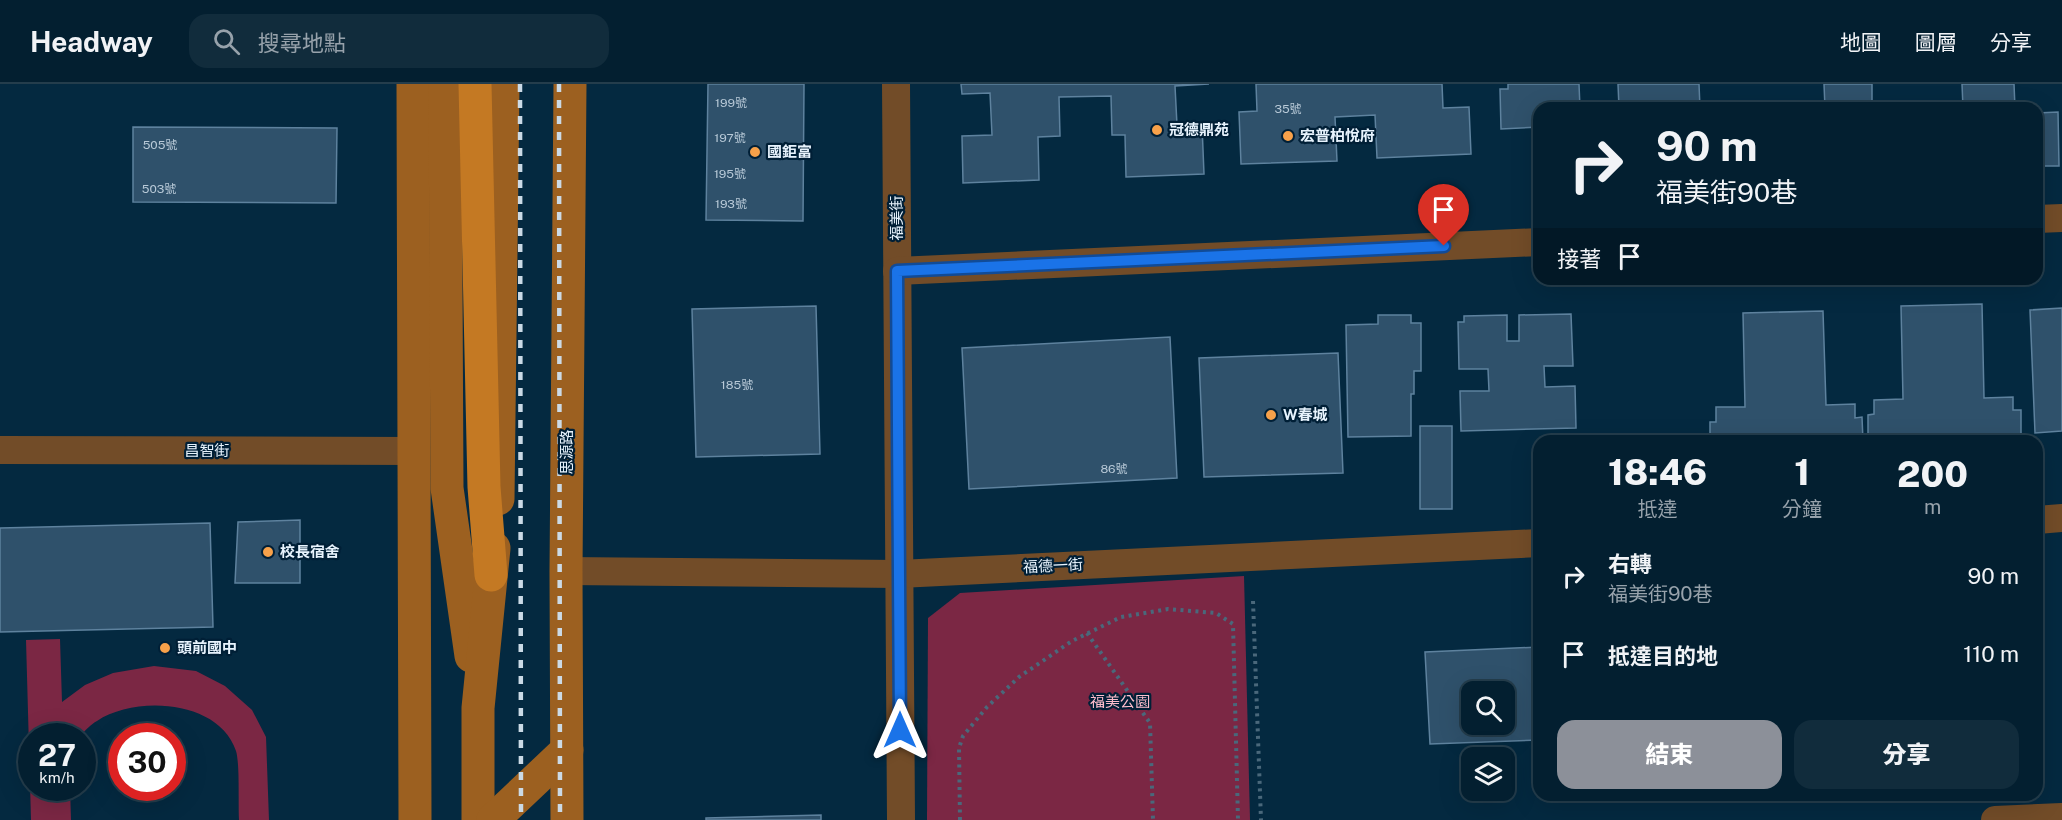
<!DOCTYPE html>
<html lang="zh-TW">
<meta charset="utf-8">
<style>
:root{--surface:#031f30;--page:#112c3c;--text:#f1f3f6;--muted:#97a2ab;--line:#243d4c;--accent:#8c9099}
body{margin:0;font-family:"Public Sans","Noto Sans TC",sans-serif;background:var(--page);color:var(--text);height:100vh;display:flex;flex-direction:column;font-size:22px;white-space:nowrap}
*{box-sizing:border-box;margin:0}
p{font-size:20px;color:var(--muted)}
.icon{flex:none;width:33px;height:33px;fill:none;stroke:currentColor;stroke-width:2;stroke-linecap:round;stroke-linejoin:round}
.map{position:relative;flex:1;overflow:hidden}
.panel{position:absolute;left:1533px;top:351px;width:510px;height:366px;display:flex;flex-direction:column;background:var(--surface);border-radius:18px;box-shadow:0 6px 24px #0002,0 0 0 2px var(--line)}
.panel>*{flex:none}
.top-card{position:absolute;left:1533px;top:18px;width:510px;height:183px;border-radius:18px;box-shadow:0 6px 24px #0002,0 0 0 2px var(--line);background:#031f30;color:var(--text);overflow:hidden}
.tools{position:absolute;left:1461px;top:597px;display:grid;gap:12px}
.tools a{display:grid;place-items:center;width:54px;height:54px;border-radius:12px;background:var(--surface);box-shadow:0 6px 24px #0002,0 0 0 2px var(--line);font-size:30px}
.speed{position:absolute;left:18px;top:639px;display:flex;gap:12px;font-size:30px;font-weight:700;text-align:center}
.speed>*{display:grid;place-content:center;width:78px;height:78px;border-radius:50%;background:var(--surface);box-shadow:0 6px 24px #0002,0 0 0 2px var(--line);line-height:1}
.speed small{font-size:15px;font-weight:400}
.speed .limit{border:9px solid #d22;background:#fff;color:#111}
.pin{position:absolute;display:grid;place-items:center;width:51px;height:51px;color:#fff;margin:-62px -26px;border-radius:50% 50% 50% 0;rotate:-45deg;box-shadow:0 0 6px #0007}
.pin .icon{rotate:45deg}
.me{position:absolute;width:66px;margin:-33px;rotate:0deg;stroke-linejoin:round;filter:drop-shadow(0 0 4px #0008)}
.turn{display:flex;align-items:center;gap:21px;height:126px;padding:0 24px;font-size:27px}
.turn .icon{width:78px;height:78px;stroke-width:2.5}
.turn b{display:block;font-size:42px;line-height:51px}
.then{display:flex;align-items:center;height:57px;padding:0 24px;background:#0003;gap:12px;font-size:22px}
.eta{display:flex;justify-content:space-evenly;align-items:center;height:102px;text-align:center}
.eta b{font-size:36px;font-weight:800;line-height:42px}
.primary-button{display:flex;gap:12px;margin-top:auto;padding:12px 24px}
.primary-button a{flex:1;height:69px;border-radius:18px;background:var(--accent);color:#fff;font-size:24px;font-weight:800;line-height:69px;text-align:center}
.primary-button a+a{background:var(--page);color:var(--text)}
ul{padding:0;list-style:none}
li{display:flex;align-items:center;gap:18px;height:78px;padding:0 24px}
li div{flex:1}
li b{display:block;font-size:22px}
li em{font-style:normal}
header{display:flex;align-items:center;gap:36px;box-sizing:border-box;height:84px;padding:0 30px;background:var(--surface);border-bottom:2px solid var(--line)}
header strong{font-size:28px}
nav{display:flex;gap:33px;margin-inline-start:auto;font-size:21px}
.search{width:420px;height:54px;background:var(--page);display:flex;align-items:center;gap:15px;box-sizing:border-box;padding:0 21px;border-radius:18px;color:var(--muted);font-size:22px}
.map>svg:first-child{display:block}
.green{fill:#7b2744}
.building{fill:#2f516b;stroke:#5e829e;stroke-width:1.5;fill-rule:evenodd}
.lines{fill:none;stroke-linecap:round;stroke-linejoin:round}
.path{stroke:#4a687b;stroke-width:4;stroke-dasharray:3 4.5;stroke-linecap:butt}
.minor{stroke:#724c28;stroke-width:28}
.secondary{stroke:#9c6020;stroke-width:33}
.trunk{stroke:#c47923;stroke-width:33}
.rail{stroke:#cbdae6;stroke-width:4.5;stroke-dasharray:8 8;stroke-linecap:butt}
.route-casing{stroke:#114b97;stroke-width:15}
.route{stroke:#1a73e8;stroke-width:10}
.poi-dot{fill:#f7a14a;stroke:#001f36;stroke-width:2}
.labels{text-anchor:middle;stroke-width:4.5;stroke-linejoin:round;paint-order:stroke}
.number-label{font-size:12px;fill:#b9cad8}
.poi-label{font-size:15px;font-weight:bold;fill:#e7f3fd;stroke:#001f36;text-anchor:start}
.street-label{font-size:15px;fill:#e7f3fd;stroke:#001f36}
.park-label{font-size:15px;fill:#fcbccb;stroke:#001f36}
</style>
<header>
<strong>Headway</strong>
<div class="search"><svg class="icon" aria-label="search" viewBox="0 0 24 24"><circle cx="10" cy="10" r="6"/><path d="M15 15l6 6"/></svg>搜尋地點</div>
<nav><a>地圖</a><a>圖層</a><a>分享</a></nav>
</header>
<div class="map">
<svg width="2062" height="736" viewBox="0 0 2062 736">
<rect width="100%" height="100%" fill="#042940"/>
<g class="green">
<polygon points="1244,492 1250,736 927,736 928,534 960,509"/>
<path d="M60 555 62 618 85 601 113 589 154 582 196 587 225 602 252 626 266 653 269 736H239C238 720 240 680 236 667 219 616 136 611 97 637 91 640 85 647 80 652H32V704H70L71 736H31L26 556Z"/>
</g>
<g class="building">
<polygon points="708,0 804,0 803,137 706,136"/>
<polygon points="961,0 1209,0 1175,2 1177,41 1202,41 1204,90 1126,93 1125,51 1112,51 1111,12 1059,13 1060,52 1038,53 1039,96 963,99 962,52 992,51 990,9 962,10"/>
<polygon points="1256,0 1442,0 1443,24 1469,23 1471,70 1377,74 1375,31 1335,33 1337,77 1241,80 1239,28 1257,27"/>
<polygon points="1508,0 1579,0 1580,24 1539,24 1539,43 1501,45 1500,5 1508,5"/>
<polygon points="1618,0 1699,0 1700,24 1619,24"/>
<polygon points="1824,0 1872,0 1872,24 1825,24"/>
<polygon points="1962,0 2014,0 2015,24 1963,24"/>
<polygon points="2058,28 2059,82 2037,82 2037,29"/>
<polygon points="133,43 337,44 336,119 133,118"/>
<polygon points="1982,220 1984,314 2013,313 2013,326 2021,326 2021,352 2015,352 2015,357 1876,357 1875,355 1868,355 1868,331 1874,330 1874,316 1903,315 1901,222"/>
<polygon points="816,222 820,370 696,373 692,225"/>
<polygon points="2062,224 2062,347 2035,349 2030,226"/>
<polygon points="1823,227 1826,321 1855,320 1855,334 1862,333 1863,357 1710,357 1710,338 1716,338 1716,323 1745,323 1743,229"/>
<polygon points="1571,230 1573,282 1544,282 1545,303 1575,302 1576,344 1461,347 1460,307 1489,307 1488,285 1459,285 1458,238 1464,238 1464,232 1507,231 1507,257 1519,257 1519,231"/>
<polygon points="1378,231 1411,231 1411,239 1421,239 1421,287 1414,287 1414,310 1411,310 1411,352 1348,353 1346,241 1378,240"/>
<polygon points="1170,253 1177,394 969,405 962,264"/>
<polygon points="1338,269 1343,389 1204,393 1199,274"/>
<rect x="1420" y="342" width="32" height="83"/>
<polygon points="300,436 300,499 235,499 238,438"/>
<polygon points="210,439 213,543 0,548 0,444"/>
<path d="M1539 563V656L1430 660 1425 568ZM1472 608H1504V640H1472Z"/>
<polygon points="821,731 821,736 706,736 706,734"/>
</g>
<g class="lines">
<g class="path">
<polyline points="1253,517 1261,736"/>
<polyline points="1087,549 1150,639 1153,736"/>
<polyline points="960,736 959,664 963,652 987,623 1019,593 1072,557 1121,533 1168,525 1216,529 1233,540 1238,736"/>
</g>
<g class="minor">
<polyline points="896,0 901,736"/>
<polyline points="2037,135 2062,134"/>
<polyline points="897,187 1539,158"/>
<polyline points="0,366 414,367"/>
<polyline points="2037,436 2062,434"/>
<polyline points="566,487 899,490 1539,459"/>
<polyline points="1995,736 2062,733"/>
</g>
<g class="secondary">
<polyline points="413,0 415,736"/>
<polyline points="445,0 447,404 471,572"/>
<polyline points="498,415 503,0"/>
<polyline points="478,736 478,624 494,464"/>
<polyline points="493,736 567,666"/>
<polyline points="567,736 566,487 570,0"/>
</g>
<polyline class="trunk" points="475,0 484,403 491,491"/>
<g class="rail">
<polyline points="520,0 521,736"/>
<polyline points="559,0 560,736"/>
</g>
</g>
<g class="lines">
<g class="route-casing">
<polyline id="route" points="900,646 897,187 1444,162"/>
</g>
<use href="#route" class="route"/>
</g>
<g class="poi-dot">
<circle cx="1157" cy="46" r="6"/>
<circle cx="1288" cy="52" r="6"/>
<circle cx="755" cy="68" r="6"/>
<circle cx="1271" cy="331" r="6"/>
<circle cx="268" cy="468" r="6"/>
<circle cx="165" cy="564" r="6"/>
</g>
<g class="labels">
<g class="number-label">
<text x="731" y="23">199號</text>
<text x="1288" y="29">35號</text>
<text x="730" y="58">197號</text>
<text x="160" y="65">505號</text>
<text x="730" y="94">195號</text>
<text x="159" y="109">503號</text>
<text x="731" y="124">193號</text>
<text x="737" y="305">185號</text>
<text x="1114" y="389">86號</text>
</g>
<g class="poi-label">
<text x="1169" y="51">冠德鼎苑</text>
<text x="1300" y="57">宏普柏悅府</text>
<text x="767" y="73">國鉅富</text>
<text x="1283" y="336">W春城</text>
<text x="280" y="473">校長宿舍</text>
<text x="177" y="569">頭前國中</text>
</g>
<g class="street-label">
<text transform="translate(897 134) rotate(-90)" y="5">福美街</text>
<text x="207" y="372">昌智街</text>
<text transform="translate(567 368) rotate(-90)" y="5">思源路</text>
<text transform="translate(1053 482) rotate(-3)" y="5">福德一街</text>
</g>
<g class="park-label">
<text x="1120" y="623">福美公園</text>
</g>
</g>
</svg>
<div class="tools">
<a><svg class="icon" aria-label="search" viewBox="0 0 24 24"><circle cx="10" cy="10" r="6"/><path d="M15 15l6 6"/></svg></a>
<a><svg class="icon" aria-label="layers" viewBox="0 0 24 24"><path d="M12 4l9 5-9 5-9-5zM3 14l9 5 9-5"/></svg></a>
</div>
<div class="speed"><div>27<small>km/h</small></div><div class="limit">30</div></div>
<div class="pin" style="left:1444px;top:162px;background:#d93025"><svg class="icon" aria-label="arrive" viewBox="0 0 24 24"><path d="M6 21V4h12l-3 4 3 4H6"/></svg></div>
<svg class="me" style="left:900px;top:646px" viewBox="-20 -20 40 40"><path d="M0-17L14 15 0 8-14 15z" fill="#1a73e8" stroke="#fff" stroke-width="4"/></svg>
<div class="top-card">
<div class="turn"><svg class="icon" aria-label="right" viewBox="0 0 24 24"><path d="M7 20v-9h11M14 6l5 5-5 5"/></svg><div><b>90 m</b>福美街90巷</div></div>
<div class="then">接著<svg class="icon" aria-label="arrive" viewBox="0 0 24 24"><path d="M6 21V4h12l-3 4 3 4H6"/></svg></div>
</div>
<section class="panel">
<div class="eta">
<div><b>18:46</b><p>抵達</p></div>
<div><b>1</b><p>分鐘</p></div>
<div><b>200</b><p>m</p></div>
</div>
<ul>
<li><svg class="icon" aria-label="right" viewBox="0 0 24 24"><path d="M7 20v-9h11M14 6l5 5-5 5"/></svg><div><b>右轉</b><p>福美街90巷</p></div><em>90 m</em></li>
<li><svg class="icon" aria-label="arrive" viewBox="0 0 24 24"><path d="M6 21V4h12l-3 4 3 4H6"/></svg><div><b>抵達目的地</b></div><em>110 m</em></li>
</ul>
<div class="primary-button"><a>結束</a><a>分享</a></div>
</section>
</div>
